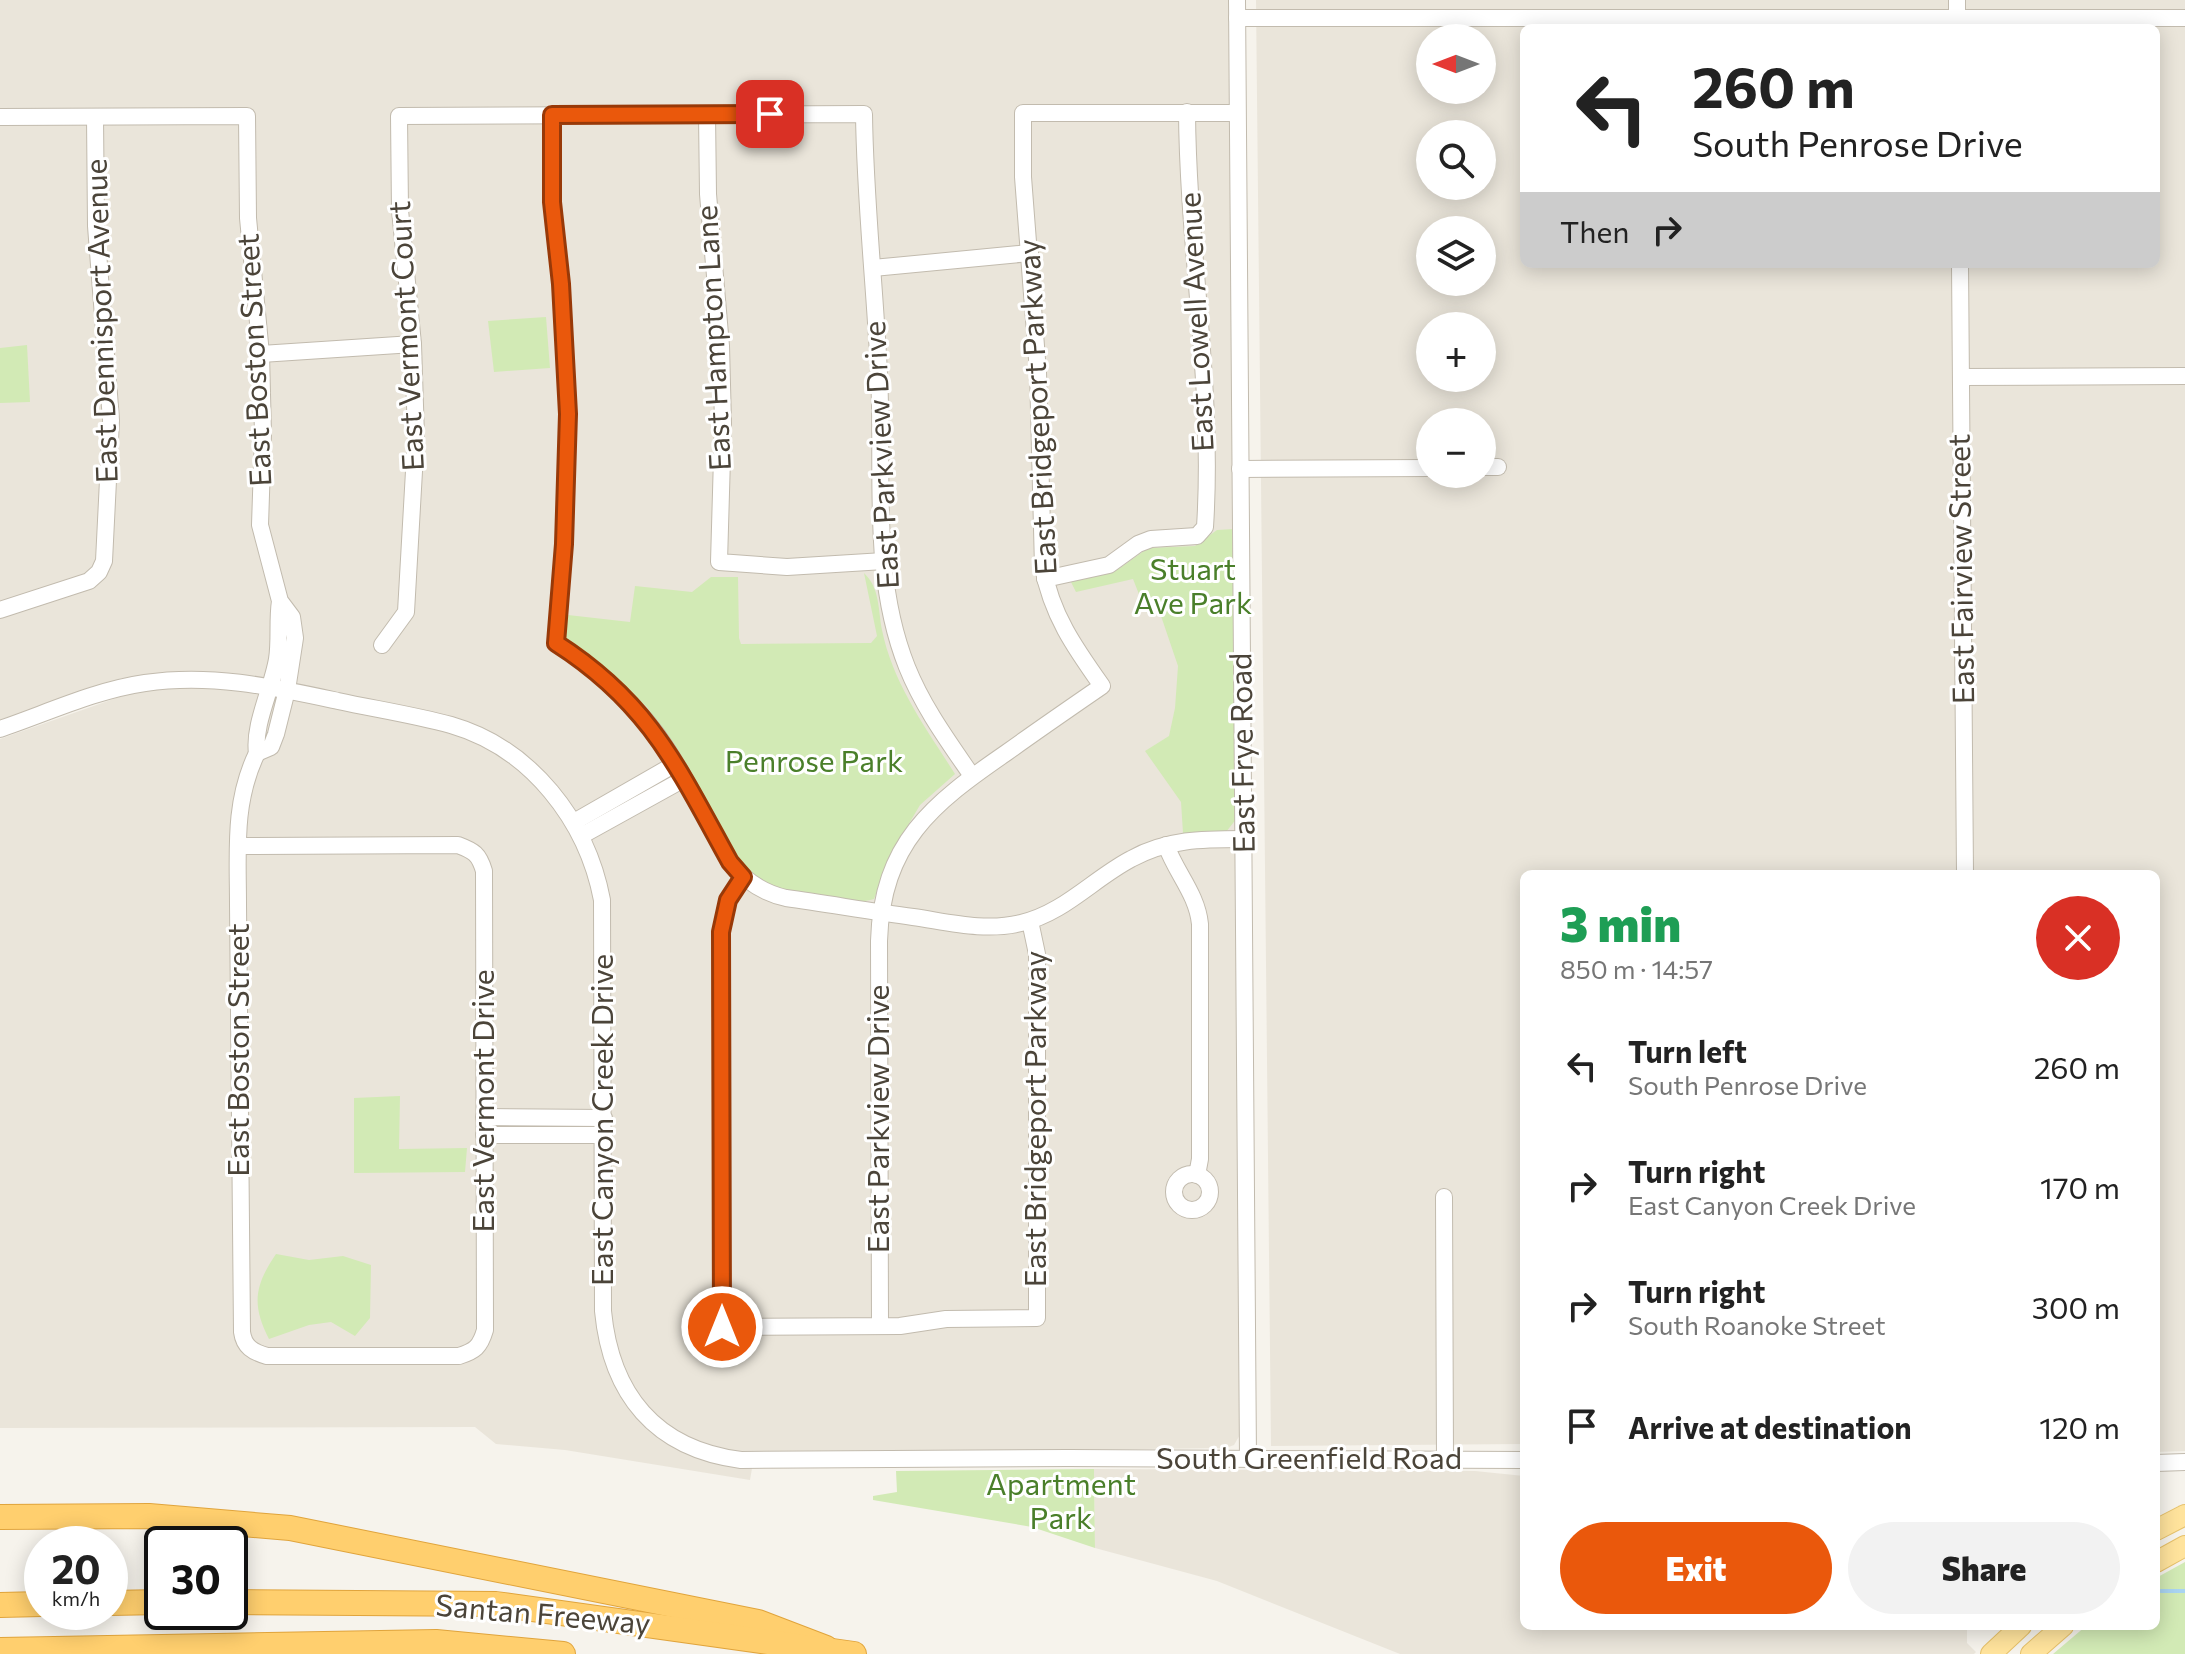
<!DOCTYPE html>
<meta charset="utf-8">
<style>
:root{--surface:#fff;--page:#f2f2f2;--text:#222;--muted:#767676;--accent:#ea580c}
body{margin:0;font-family:Commissioner,sans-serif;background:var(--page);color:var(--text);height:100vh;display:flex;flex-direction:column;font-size:30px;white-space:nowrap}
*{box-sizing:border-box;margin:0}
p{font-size:26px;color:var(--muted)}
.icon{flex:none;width:44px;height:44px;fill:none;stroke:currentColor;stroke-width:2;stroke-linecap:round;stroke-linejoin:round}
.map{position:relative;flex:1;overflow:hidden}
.side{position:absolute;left:1520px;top:870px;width:640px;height:760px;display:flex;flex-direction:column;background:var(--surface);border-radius:12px;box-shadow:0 4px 20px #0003}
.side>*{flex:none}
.banner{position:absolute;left:1520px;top:24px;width:640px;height:244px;border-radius:12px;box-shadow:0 4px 20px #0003;background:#fff;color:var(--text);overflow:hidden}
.needle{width:52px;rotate:270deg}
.buttons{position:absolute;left:1416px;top:24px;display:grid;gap:16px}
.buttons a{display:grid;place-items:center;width:80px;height:80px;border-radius:50%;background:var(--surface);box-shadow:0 4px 20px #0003;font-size:40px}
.speed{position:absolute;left:24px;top:1526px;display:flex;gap:16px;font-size:40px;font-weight:700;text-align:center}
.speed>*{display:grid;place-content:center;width:104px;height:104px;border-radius:50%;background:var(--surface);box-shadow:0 4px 20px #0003;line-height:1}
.speed small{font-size:20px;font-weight:400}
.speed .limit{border:4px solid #111;border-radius:12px;background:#fff;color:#111}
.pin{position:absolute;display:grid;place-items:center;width:68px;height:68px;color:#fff;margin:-34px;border-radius:16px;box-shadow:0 4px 12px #0006}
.me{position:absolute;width:88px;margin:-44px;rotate:0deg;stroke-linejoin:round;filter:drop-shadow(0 0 6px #0008)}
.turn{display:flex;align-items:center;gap:28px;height:168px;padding:0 40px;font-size:36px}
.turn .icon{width:104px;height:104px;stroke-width:2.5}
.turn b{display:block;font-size:56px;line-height:68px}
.then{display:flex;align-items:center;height:76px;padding:0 40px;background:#0003;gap:16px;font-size:30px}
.round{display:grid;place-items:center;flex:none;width:84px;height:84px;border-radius:42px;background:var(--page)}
.headline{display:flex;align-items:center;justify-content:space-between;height:136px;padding:0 40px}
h1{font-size:48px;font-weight:800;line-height:60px;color:#1e9e55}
.action{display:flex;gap:16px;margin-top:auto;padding:16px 40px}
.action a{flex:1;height:92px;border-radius:48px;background:var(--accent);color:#fff;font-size:32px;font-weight:800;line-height:92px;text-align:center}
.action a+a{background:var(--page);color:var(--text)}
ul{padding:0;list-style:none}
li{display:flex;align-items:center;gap:24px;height:120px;padding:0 40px}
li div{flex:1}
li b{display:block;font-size:30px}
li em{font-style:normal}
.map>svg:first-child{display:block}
.residential{fill:#eae5da;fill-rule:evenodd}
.green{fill:#d2eab5}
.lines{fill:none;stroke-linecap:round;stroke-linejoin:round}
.stream{stroke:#a9d4f2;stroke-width:4}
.minor-casing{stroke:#c2bbae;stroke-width:18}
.major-casing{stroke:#e6c16a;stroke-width:22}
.highway-casing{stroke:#e0a43c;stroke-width:26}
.minor{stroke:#fff;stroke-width:16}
.major{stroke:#ffe39c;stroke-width:20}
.highway{stroke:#ffcf6e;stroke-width:24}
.route-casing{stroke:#983908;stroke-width:20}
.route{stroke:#ea580c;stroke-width:14}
.labels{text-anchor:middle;stroke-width:6;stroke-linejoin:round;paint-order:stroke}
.street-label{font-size:30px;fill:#4b4439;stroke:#fff}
.park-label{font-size:30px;fill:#4a7f2a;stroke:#fff}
</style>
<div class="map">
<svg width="2185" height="1654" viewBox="0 0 2185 1654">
<rect width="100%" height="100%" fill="#f6f3ec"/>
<g class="residential">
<polygon points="0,0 1230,0 1241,1433 1234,1445 1226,1448 1059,1450 755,1451 750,1480 565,1450 496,1444 475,1427 0,1428 0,739 122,696 122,678 0,721"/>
<path d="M1256 0H2185V1451L2156 1452V874H1524V1444L1271 1446ZM1524 28H2156V264H1524ZM1430 38H1482V90H1430ZM1430 134H1482V186H1430ZM1430 230H1482V282H1430ZM1430 326H1482V378H1430ZM1430 422H1482V474H1430Z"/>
<polygon points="1094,1469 1475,1471 1524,1476 1524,1626 1967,1626 1967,1643 1976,1652 1974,1654 1400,1654 1217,1581 1095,1548"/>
</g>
<g class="green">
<polygon points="546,317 550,368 494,372 488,321"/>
<polygon points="27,345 30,402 0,403 0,348"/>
<polygon points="1234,529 1237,818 1226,832 1183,833 1181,802 1145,751 1169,736 1175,708 1178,666 1161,616 1146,612 1133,579 1076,592 1071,582 1120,568 1148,548 1195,546 1217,530"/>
<path d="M864 573C880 588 878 609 882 630 893 684 926 728 955 774L920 805 891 854 874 899C842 909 780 890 747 880L692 773 647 707 565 639 568 615 630 622 635 586 692 592 711 577H738L739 638 741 644 871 643 877 636Z"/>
<polygon points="400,1096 399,1149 467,1148 465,1172 354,1173 354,1098"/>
<path d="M276 1254 309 1260 343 1256 371 1265 370 1318 355 1336 331 1322 309 1325 269 1339C251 1304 255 1285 276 1254Z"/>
<polygon points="1094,1469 1095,1548 1032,1527 873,1500 873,1496 897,1492 896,1471"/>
<polygon points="2185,1562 2185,1654 2053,1654 2086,1626 2156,1626 2156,1578"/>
</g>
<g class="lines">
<polyline class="stream" points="2161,1591 2185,1591"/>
<g class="minor-casing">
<g id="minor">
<polyline points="1237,0 1248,1458"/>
<polyline points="1957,0 1957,26"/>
<polyline points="1237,18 2185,18"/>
<polyline points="707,114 708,194 721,346 723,423 719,562 787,567 884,561"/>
<path d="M552 115V202L561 284 568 414 564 544 556 643C599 671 639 705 667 749 690 785 709 825 730 862 745 881 763 893 786 898 828 904 870 911 913 917 948 922 985 932 1021 923 1064 913 1093 879 1131 859 1167 839 1203 839 1243 839"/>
<path d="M0 117 247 116 248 218 261 354 263 434 260 525 280 601 292 617 295 638 287 690 276 734 271 747 257 753C253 725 272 689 277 659 280 640 277 621 280 601"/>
<polyline points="1960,264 1965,874"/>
<polyline points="873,268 1030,253"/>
<polyline points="261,354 413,344"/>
<polyline points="1961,377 2184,376"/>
<polyline points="1482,467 1498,467"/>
<polyline points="1240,469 1430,468"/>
<path d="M1045 579 1109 565 1138 544 1151 539 1197 536 1205 527C1214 388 1188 251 1187 112"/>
<polyline points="0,610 89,581 99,572 104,561 111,420 96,226 95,117"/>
<path d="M382 645 406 612 416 436 413 344 400 210 399 116 864 114C865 201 875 287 879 374 884 471 870 575 907 667 923 707 948 741 972 776"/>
<path d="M0 729C47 713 96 690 145 683 211 673 273 687 338 701 375 709 414 715 451 725 531 748 587 821 602 900L603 1311C611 1394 655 1449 741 1460L1068 1458 1524 1460"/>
<polyline points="574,822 675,764"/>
<polyline points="581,836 684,779"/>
<path d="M1166 845C1176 873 1197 894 1200 924V1159L1197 1175"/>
<path d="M238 846 458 845C474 851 479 854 484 871L485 1330C480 1347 475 1351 459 1356H267C253 1352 244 1347 242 1332L238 905C238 852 233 802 257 753"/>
<polyline points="743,877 728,900 721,932 722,1327 900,1326 946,1319 1037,1318 1037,954 1030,921"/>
<polyline points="484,1117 604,1118"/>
<polyline points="484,1135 604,1135"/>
<circle cx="1192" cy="1192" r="18"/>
<polyline points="1444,1197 1445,1460"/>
<path d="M880 1326 879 941C882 843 932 804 1006 753 1038 730 1070 708 1102 686 1075 648 1051 614 1043 567L1038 372 1023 177V113H1237"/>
<polyline points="2156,1463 2185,1462"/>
</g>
</g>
<g class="major-casing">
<g id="major">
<polyline points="2156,1530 2185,1515"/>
<polyline points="2156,1562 2185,1546"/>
<polyline points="1991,1654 2021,1626"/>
<polyline points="2031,1654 2063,1626"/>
</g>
</g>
<g class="highway-casing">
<g id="highway">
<polyline points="0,1517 149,1516 290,1528 758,1622 826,1648"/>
<polyline points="230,1602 496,1604 854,1654"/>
<polyline points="110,1603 162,1602"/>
<polyline points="0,1605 42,1604"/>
<polyline points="0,1650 436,1642 563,1654"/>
</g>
</g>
<use href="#minor" class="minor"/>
<use href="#major" class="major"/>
<use href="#highway" class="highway"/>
</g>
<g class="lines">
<g class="route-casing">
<path id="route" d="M722 1327 721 932 728 900 743 877 730 862C678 768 650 703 556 643L564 544 568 414 561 284 552 202V115L770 114"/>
</g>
<use href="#route" class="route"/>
</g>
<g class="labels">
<g class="street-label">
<text transform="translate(102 321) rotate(-92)" y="10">East Dennisport Avenue</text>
<text transform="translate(1197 322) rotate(-93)" y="10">East Lowell Avenue</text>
<text transform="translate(407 336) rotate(-93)" y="10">East Vermont Court</text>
<text transform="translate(714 338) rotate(-93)" y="10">East Hampton Lane</text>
<text transform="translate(255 360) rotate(-93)" y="10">East Boston Street</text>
<text transform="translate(1038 407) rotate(-93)" y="10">East Bridgeport Parkway</text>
<text transform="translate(882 455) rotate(-93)" y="10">East Parkview Drive</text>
<text transform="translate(1962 569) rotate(-91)" y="10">East Fairview Street</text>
<text transform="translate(1243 753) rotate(-91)" y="10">East Frye Road</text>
<text transform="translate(239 1050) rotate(-90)" y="10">East Boston Street</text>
<text transform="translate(484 1101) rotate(-90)" y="10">East Vermont Drive</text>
<text transform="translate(879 1119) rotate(-90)" y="10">East Parkview Drive</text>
<text transform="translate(1036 1119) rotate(-90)" y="10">East Bridgeport Parkway</text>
<text transform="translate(603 1120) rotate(-90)" y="10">East Canyon Creek Drive</text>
<text x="1309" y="1469">South Greenfield Road</text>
<text transform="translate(543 1615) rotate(5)" y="10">Santan Freeway</text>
</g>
<g class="park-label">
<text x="1193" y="580">Stuart<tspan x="1193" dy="34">Ave Park</tspan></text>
<text x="814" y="772">Penrose Park</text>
<text x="1061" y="1495">Apartment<tspan x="1061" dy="34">Park</tspan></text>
</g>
</g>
</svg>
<div class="buttons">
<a><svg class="needle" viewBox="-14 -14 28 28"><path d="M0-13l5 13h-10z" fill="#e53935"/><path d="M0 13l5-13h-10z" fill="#767676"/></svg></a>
<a><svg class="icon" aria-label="search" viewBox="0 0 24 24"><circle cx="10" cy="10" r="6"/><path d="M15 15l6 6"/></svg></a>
<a><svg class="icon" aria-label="layers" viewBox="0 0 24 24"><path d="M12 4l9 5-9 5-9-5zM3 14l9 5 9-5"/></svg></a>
<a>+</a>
<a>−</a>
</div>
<div class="speed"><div>20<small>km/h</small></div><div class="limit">30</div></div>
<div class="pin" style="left:770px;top:114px;background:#d93025"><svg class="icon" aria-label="arrive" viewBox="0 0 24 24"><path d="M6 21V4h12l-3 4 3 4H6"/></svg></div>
<svg class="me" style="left:722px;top:1327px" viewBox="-20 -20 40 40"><circle r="17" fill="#ea580c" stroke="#fff" stroke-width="3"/><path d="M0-11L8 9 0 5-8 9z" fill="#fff"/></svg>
<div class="banner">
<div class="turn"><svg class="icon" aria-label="left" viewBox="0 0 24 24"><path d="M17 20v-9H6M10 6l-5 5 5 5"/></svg><div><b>260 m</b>South Penrose Drive</div></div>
<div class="then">Then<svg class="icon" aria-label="right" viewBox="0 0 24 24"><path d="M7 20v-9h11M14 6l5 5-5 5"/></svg></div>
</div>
<section class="side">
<div class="headline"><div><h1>3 min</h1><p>850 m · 14:57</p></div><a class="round" style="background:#d93025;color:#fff"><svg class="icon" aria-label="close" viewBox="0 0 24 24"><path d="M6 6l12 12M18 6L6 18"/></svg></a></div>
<ul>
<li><svg class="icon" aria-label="left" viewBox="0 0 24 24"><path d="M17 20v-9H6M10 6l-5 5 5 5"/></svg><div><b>Turn left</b><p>South Penrose Drive</p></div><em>260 m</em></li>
<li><svg class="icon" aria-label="right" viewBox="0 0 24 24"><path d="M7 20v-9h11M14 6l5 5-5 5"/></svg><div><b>Turn right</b><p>East Canyon Creek Drive</p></div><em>170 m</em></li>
<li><svg class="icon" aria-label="right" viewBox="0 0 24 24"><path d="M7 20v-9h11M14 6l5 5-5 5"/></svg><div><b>Turn right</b><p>South Roanoke Street</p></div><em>300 m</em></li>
<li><svg class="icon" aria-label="arrive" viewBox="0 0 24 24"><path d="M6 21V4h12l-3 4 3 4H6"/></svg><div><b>Arrive at destination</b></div><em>120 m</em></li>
</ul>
<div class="action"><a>Exit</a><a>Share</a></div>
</section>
</div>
